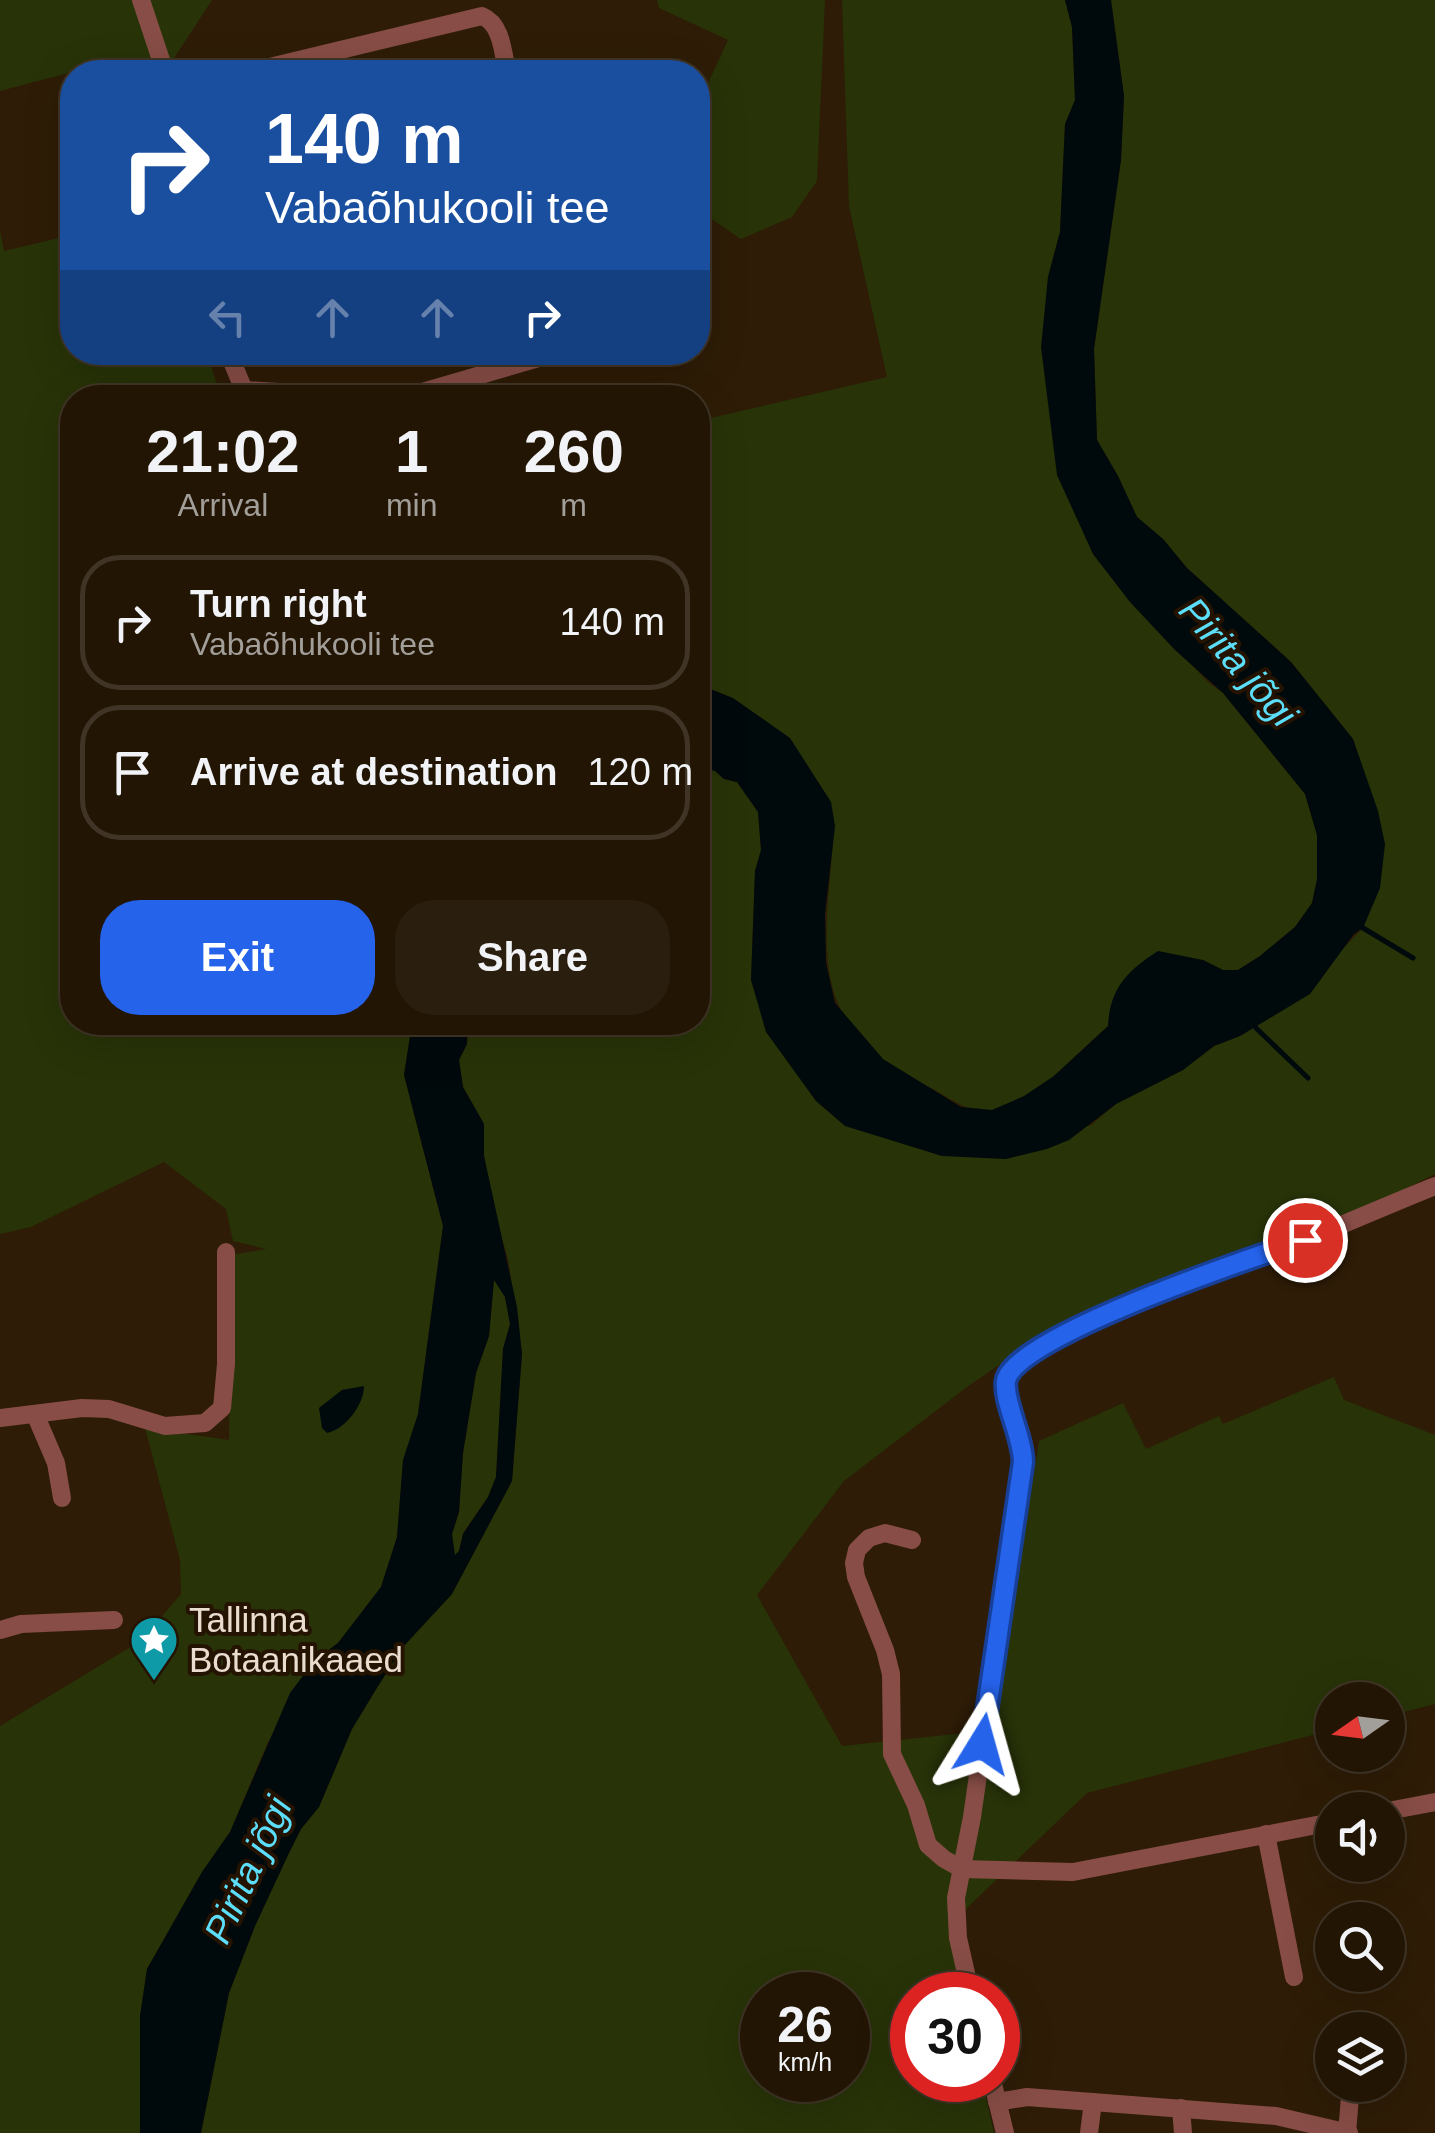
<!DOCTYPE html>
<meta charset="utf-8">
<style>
:root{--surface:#221504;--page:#2a1e0e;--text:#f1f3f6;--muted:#a29f9a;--line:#3f3426;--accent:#2563eb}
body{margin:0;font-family:Helvetica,sans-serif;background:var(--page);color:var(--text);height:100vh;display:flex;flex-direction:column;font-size:38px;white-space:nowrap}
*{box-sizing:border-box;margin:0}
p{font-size:32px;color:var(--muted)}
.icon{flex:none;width:55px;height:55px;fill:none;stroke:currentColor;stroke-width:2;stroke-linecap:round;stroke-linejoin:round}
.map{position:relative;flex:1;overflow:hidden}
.details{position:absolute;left:60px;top:385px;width:650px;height:650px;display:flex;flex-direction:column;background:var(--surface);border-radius:40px;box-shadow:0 10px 40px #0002,0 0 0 2px var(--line)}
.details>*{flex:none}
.top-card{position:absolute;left:60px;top:60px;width:650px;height:305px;border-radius:40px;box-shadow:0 10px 40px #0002,0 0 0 2px var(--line);background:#1a4fa0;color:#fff;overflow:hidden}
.needle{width:65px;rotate:256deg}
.buttons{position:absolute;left:1315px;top:1682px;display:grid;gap:20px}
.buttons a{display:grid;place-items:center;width:90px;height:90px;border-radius:50%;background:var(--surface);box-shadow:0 10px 40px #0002,0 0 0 2px var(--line);font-size:50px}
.speed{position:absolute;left:740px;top:1972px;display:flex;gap:20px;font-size:50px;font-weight:700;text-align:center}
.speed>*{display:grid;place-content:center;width:130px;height:130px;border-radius:50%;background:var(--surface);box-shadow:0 10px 40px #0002,0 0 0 2px var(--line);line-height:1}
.speed small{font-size:25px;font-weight:400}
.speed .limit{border:15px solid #d22;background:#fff;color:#111}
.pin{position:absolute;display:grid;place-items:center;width:85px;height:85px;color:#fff;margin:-42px;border:5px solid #fff;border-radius:50%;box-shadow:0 2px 10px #0007}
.me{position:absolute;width:110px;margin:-55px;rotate:8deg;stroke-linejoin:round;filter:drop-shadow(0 0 8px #0008)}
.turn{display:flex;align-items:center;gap:35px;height:210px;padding:0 40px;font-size:45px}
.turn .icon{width:130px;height:130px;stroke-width:2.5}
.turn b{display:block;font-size:70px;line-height:85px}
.lanes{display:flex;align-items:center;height:95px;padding:0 40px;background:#0003;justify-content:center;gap:50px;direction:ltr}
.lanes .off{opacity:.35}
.eta{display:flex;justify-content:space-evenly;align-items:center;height:170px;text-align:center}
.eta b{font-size:60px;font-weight:700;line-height:70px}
.action{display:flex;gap:20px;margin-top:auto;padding:20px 40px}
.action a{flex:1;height:115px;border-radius:40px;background:var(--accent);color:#fff;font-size:40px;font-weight:700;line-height:115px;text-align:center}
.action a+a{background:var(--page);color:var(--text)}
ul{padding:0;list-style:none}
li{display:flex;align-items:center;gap:30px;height:135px;margin:0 20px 15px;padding:0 20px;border:5px solid var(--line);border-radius:40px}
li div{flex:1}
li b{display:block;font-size:38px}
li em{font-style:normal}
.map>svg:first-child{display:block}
.green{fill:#283308;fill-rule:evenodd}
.water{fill:#00090c;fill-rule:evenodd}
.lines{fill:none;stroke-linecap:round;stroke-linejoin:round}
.stream{stroke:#00090c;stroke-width:5}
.minor{stroke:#874d46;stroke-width:18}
.route-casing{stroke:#184099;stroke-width:25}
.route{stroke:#2563eb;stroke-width:18}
.labels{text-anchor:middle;stroke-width:8;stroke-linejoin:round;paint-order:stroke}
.poi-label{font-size:35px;fill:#eaddd0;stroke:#241300;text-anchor:start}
.water-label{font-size:38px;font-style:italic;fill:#5cddf9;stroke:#241300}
</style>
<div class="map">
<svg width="1435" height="2133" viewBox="0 0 1435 2133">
<rect width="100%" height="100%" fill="#2e1c06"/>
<g class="green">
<polygon points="0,0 212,0 165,72 72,72 0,91"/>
<polygon points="657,0 825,0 817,181 792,217 741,239 698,210 698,105 728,40 659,8"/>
<path d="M842 0H1065L1072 27 1075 100 1065 124 1060 232 1048 277 1046 310 1093 554 1131 602 1209 683 1223 693 1305 794 1317 835V879L1312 903 1295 927 1260 956 1238 970H1223L1203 960C1172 982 1138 1002 1109 1026 1076 1052 1036 1103 992 1110 967 1114 950 1097 929 1087 799 1024 827 944 834 826L707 685 698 684V421L887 377 849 206Z"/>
<path d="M1111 0H1435V1174L1386 1198 1040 1337 967 1387 844 1481 757 1595 842 1746 993 1730 1039 1441 1123 1403 1146 1449 1219 1416 1223 1424 1334 1377 1344 1400 1435 1435V1704L1388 1716V1700H1332V1730L1087 1793 970 1905 949 1930 963 1995H912V2080H982L994 2133H201L229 1993 255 1926 288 1855 301 1829 319 1807 352 1729 375 1691 402 1648 452 1594 512 1481 522 1354 508 1258 497 1223 484 1156V1124L463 1087 459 1060 467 1044 468 1023 698 1022V766L715 771 724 779 737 782 758 812 761 850 755 871 751 980 816 1101 1090 1126 1116 1104 1183 1070 1214 1046 1240 1036 1286 1008 1363 928 1361 767 1353 739 1291 662 1187 568 1163 539 1137 517 1118 476 1097 440 1094 349 1121 160 1124 96ZM762 1995H848V2080H762Z"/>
<polygon points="0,231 4,251 72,235 72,352 207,353 221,397 72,398 72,1022 412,1023 404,1075 443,1226 418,1414 403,1461 397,1537 381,1587 338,1643 315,1660 267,1744 230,1832 202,1872 147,1969 140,2016 140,2133 0,2133 0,1726 142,1640 181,1594 180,1560 145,1428 229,1440 231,1255 266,1249 233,1241 226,1209 164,1162 31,1227 0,1234"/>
<polygon points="494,1279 505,1297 510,1324 503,1349 496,1477 488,1497 463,1533 459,1551 454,1556 452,1534 459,1512 463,1453 476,1373 489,1336"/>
</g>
<g class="water">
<path d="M1065 0H1111L1124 96 1121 160 1094 349 1097 440 1118 476 1137 517 1163 539 1187 568 1291 662 1353 739 1378 811 1385 844 1380 888 1363 928 1354 934 1310 994 1240 1036 1214 1046 1183 1070 1116 1104 1069 1140 1047 1149 1006 1159 942 1156 845 1126 816 1101 766 1032 751 980 755 871 761 850 758 812 737 782 724 779 715 771 698 766V684L733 698 790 738 831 802 835 826 825 914 826 963 835 1003 883 1059 961 1107 992 1110 1024 1096 1054 1076 1108 1026C1110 988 1127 971 1158 951L1203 960 1223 970H1238L1260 956 1295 927 1312 903 1317 879V835L1305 794 1223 693 1175 650 1130 602 1093 554 1057 475 1041 347 1048 277 1060 232 1065 124 1075 100 1072 27Z"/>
<path d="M412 1023H468L467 1044 459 1060 463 1087 484 1124V1156L517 1307 522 1354 512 1481 452 1594 402 1648 375 1691 352 1729 319 1807 301 1829 288 1855 255 1926 229 1993 201 2133H140V2016L147 1969 202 1872 230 1832 290 1693 315 1660 338 1643 381 1587 397 1537 403 1460 418 1414 443 1226 404 1075ZM494 1280 505 1297 510 1324 503 1349 496 1477 488 1497 463 1534 459 1551 455 1555 452 1534 459 1512 463 1453 476 1373 489 1336Z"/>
<path d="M364 1386C364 1404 346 1429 327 1433L322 1428 319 1408 342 1390Z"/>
</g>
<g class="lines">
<g class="stream">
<polyline points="1363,928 1413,958"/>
<polyline points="1256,1028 1308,1078"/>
</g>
<g class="minor">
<polyline points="141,0 165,72"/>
<path d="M249 72 482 16C502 24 503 53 507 72"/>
<polyline points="228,352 244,390 380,398"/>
<polyline points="402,398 559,352"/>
<polyline points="35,1414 56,1463 62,1498"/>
<polyline points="0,1418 82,1408 109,1409 165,1426 205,1423 222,1408 226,1364 226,1252"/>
<polyline points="912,1540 885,1533 869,1538 857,1550 854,1563 856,1577 885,1650 891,1674 892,1754 916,1805 928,1845 944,1859 962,1869 1073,1872 1332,1822"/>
<polyline points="0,1630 21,1624 114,1620"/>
<polyline points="1388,1811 1435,1802"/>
<polyline points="1266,1834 1294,1977"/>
<path d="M971 1995 958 1938 956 1898 972 1817 1023 1463C1023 1438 1000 1392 1009 1374 1029 1330 1254 1259 1307 1239 1350 1222 1392 1203 1435 1186"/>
<polyline points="1355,2030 1355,2020"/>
<polyline points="992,2080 1005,2133"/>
<polyline points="997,2102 1027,2097 1276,2116 1349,2133"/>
<polyline points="1181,2108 1183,2133"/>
<polyline points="1089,2133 1093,2102"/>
<polyline points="1347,2133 1351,2085"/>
</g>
</g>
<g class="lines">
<g class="route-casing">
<path id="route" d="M982 1744 1023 1462C1023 1437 1003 1401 1006 1381 1012 1337 1257 1256 1305 1240"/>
</g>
<use href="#route" class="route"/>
</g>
<defs>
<g id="sight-pin" transform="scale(2.5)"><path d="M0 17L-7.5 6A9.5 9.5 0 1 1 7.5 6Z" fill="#0f9aa8" stroke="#241300"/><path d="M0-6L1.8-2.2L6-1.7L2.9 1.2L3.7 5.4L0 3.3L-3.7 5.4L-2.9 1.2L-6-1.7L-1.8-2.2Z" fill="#fff"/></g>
</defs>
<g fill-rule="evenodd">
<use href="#sight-pin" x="154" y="1640"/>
</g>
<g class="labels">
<g class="poi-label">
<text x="189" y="1632">Tallinna<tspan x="189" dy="40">Botaanikaaed</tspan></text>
</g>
<g class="water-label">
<text transform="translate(1238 662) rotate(49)" y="13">Pirita jõgi</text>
<text transform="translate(248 1870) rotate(-65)" y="13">Pirita jõgi</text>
</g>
</g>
</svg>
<div class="buttons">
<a><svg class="needle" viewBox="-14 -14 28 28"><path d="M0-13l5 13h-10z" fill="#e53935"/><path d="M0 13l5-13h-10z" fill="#a29f9a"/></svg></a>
<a><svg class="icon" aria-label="sound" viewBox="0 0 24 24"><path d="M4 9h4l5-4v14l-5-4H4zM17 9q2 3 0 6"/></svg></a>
<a><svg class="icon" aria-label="search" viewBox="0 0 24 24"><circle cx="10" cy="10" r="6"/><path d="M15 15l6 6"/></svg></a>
<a><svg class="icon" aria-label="layers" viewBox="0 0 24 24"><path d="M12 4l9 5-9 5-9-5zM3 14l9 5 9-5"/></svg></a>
</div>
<div class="speed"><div>26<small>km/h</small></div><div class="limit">30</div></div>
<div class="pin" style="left:1305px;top:1240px;background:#d93025"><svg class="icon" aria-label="arrive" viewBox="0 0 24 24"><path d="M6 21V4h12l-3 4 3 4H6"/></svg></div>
<svg class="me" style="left:982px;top:1744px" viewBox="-20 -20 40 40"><path d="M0-17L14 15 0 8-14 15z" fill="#2563eb" stroke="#fff" stroke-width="4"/></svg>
<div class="top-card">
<div class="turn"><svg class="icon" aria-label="right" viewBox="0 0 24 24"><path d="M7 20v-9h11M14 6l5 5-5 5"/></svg><div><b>140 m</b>Vabaõhukooli tee</div></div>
<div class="lanes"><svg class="icon off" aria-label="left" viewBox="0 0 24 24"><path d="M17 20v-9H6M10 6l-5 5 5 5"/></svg><svg class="icon off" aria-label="ahead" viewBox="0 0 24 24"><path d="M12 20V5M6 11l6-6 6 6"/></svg><svg class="icon off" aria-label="ahead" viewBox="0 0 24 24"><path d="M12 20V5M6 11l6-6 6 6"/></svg><svg class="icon" aria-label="right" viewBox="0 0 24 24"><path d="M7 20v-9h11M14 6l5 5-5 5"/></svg></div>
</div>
<section class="details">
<div class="eta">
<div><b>21:02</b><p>Arrival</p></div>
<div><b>1</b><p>min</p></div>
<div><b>260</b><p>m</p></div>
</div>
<ul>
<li><svg class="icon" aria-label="right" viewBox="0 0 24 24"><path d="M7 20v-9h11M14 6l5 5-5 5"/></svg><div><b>Turn right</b><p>Vabaõhukooli tee</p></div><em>140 m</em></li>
<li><svg class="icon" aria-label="arrive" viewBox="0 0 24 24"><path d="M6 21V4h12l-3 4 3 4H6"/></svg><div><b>Arrive at destination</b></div><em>120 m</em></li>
</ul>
<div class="action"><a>Exit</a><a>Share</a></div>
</section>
</div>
